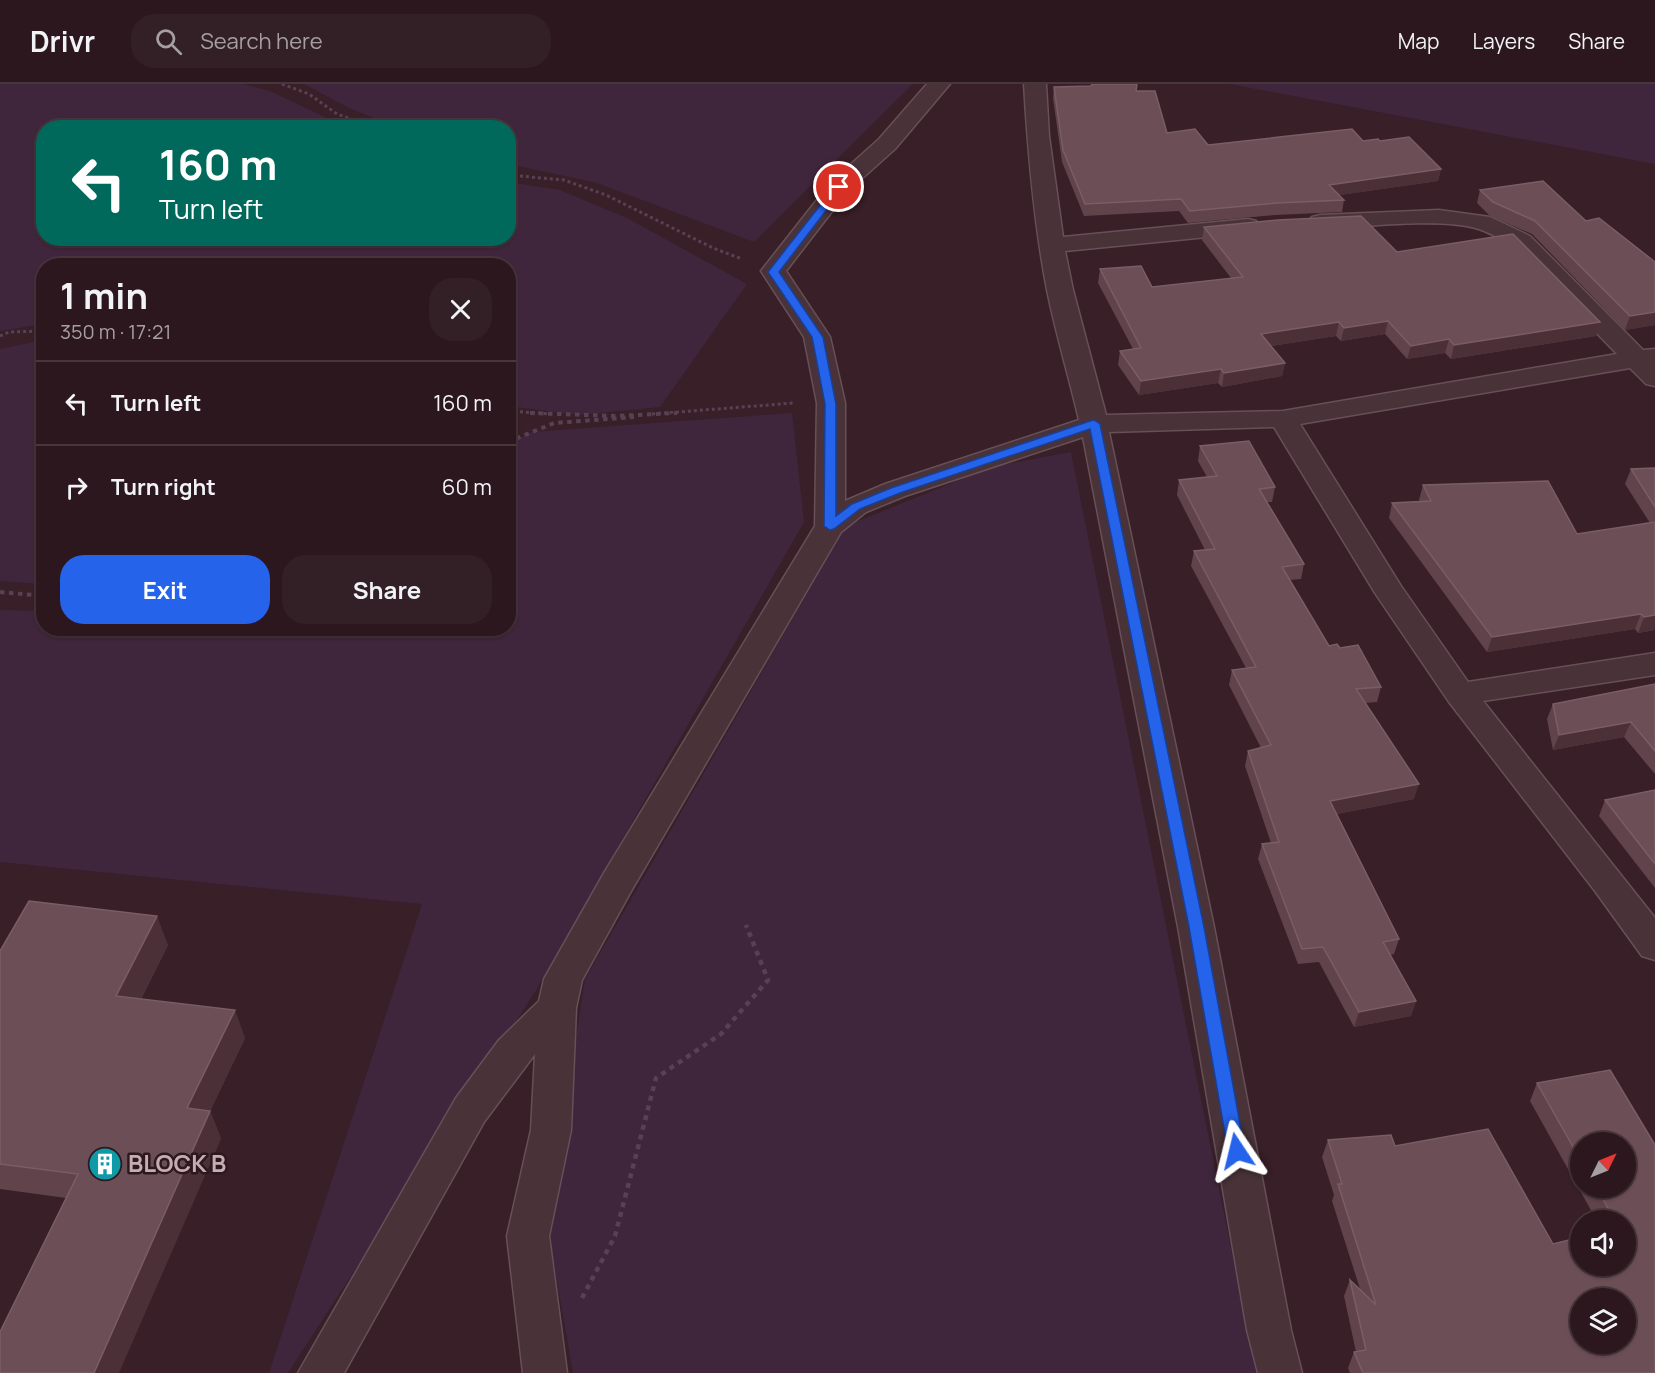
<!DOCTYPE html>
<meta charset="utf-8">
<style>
:root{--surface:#2b171d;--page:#332026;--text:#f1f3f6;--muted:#a69fa4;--line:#47363b;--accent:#2563eb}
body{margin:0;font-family:Manrope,sans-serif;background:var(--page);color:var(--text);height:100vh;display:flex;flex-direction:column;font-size:22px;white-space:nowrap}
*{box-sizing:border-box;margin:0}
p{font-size:20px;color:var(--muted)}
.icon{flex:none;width:33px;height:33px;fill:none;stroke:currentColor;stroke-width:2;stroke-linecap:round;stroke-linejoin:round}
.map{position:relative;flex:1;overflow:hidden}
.drawer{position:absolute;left:36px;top:174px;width:480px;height:378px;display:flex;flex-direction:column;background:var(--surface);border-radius:24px;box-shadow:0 2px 4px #0004,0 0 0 2px var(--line)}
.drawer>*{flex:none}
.hud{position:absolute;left:36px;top:36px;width:480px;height:126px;border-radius:24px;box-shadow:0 2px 4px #0004,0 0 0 2px var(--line);background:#00695c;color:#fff;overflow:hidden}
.needle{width:39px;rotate:47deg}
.tools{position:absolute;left:1570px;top:1048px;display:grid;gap:12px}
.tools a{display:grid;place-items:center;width:66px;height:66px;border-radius:50%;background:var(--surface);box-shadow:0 2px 4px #0004,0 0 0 2px var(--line);font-size:30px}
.pin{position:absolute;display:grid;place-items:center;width:51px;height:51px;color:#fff;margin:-26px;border:3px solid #fff;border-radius:50%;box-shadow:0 2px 6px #0007}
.me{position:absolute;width:66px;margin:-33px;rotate:350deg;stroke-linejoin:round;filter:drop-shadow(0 0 4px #0008)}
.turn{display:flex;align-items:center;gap:21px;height:126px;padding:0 24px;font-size:27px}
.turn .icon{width:78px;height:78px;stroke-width:2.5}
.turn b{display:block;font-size:42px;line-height:51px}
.round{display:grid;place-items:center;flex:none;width:63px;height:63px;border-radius:24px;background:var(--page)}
.headline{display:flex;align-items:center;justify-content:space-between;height:102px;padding:0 24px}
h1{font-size:36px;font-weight:700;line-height:45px}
.primary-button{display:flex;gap:12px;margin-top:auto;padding:12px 24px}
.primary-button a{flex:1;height:69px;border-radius:24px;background:var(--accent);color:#fff;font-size:24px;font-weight:700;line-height:69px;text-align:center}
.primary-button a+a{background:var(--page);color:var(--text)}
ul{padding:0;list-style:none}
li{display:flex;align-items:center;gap:18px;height:84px;padding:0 24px;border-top:2px solid var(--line)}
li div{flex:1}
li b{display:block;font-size:22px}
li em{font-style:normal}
header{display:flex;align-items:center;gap:36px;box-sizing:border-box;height:84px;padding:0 30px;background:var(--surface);border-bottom:2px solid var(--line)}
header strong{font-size:28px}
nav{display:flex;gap:33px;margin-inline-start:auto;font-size:21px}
.search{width:420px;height:54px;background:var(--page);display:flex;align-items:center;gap:15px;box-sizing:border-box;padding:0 21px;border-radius:24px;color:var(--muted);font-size:22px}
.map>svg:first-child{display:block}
.green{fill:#3f263c}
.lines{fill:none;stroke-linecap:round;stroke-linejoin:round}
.minor-casing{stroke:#675057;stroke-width:3}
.path-far2{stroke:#594153;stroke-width:3;stroke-dasharray:3 3;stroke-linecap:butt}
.path-far1{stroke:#594153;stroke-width:4;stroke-dasharray:4.5 4.5;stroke-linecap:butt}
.path{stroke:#594153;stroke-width:4.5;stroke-dasharray:5 5;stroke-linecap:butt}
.minor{fill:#493339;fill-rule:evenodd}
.wall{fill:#61434c;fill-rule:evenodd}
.shaded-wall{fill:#4c3038}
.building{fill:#6c4e57;stroke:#7a5d66;stroke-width:1.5;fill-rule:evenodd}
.route{fill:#2563eb;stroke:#184099;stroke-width:1.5}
.labels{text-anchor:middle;stroke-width:5;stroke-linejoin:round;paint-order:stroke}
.near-poi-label{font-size:24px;font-weight:bold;fill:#c6adb4;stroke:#2d181f;text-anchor:start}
</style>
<header>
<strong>Drivr</strong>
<div class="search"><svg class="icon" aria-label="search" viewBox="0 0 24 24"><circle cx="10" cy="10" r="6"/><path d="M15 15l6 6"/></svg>Search here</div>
<nav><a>Map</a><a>Layers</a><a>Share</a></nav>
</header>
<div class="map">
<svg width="1655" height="1289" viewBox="0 0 1655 1289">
<rect width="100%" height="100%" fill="#391f27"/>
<g class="green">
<polygon points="0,0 244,0 272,8 346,43 44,44 44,154 508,154 509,98 560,106 627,134 747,200 660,323 579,331 509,322 508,182 44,182 43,240 0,247"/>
<polygon points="304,0 913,0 754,158 597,99 509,80 508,44 399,43 351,25"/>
<polygon points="1230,0 1655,0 1655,80"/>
<polygon points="43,256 43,500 0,497 0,265"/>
<polygon points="792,329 804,438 535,908 288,1289 269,1289 422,820 0,778 0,526 43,527 44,544 508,544 509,359 532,348"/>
<polygon points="1071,368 1256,1289 573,1289 547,1140 585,895 846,442 991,383"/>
</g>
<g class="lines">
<g class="minor-casing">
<path id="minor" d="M927 0H950L895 65 847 108 786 187 830 253 845 319V417L885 400 1079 336C1069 293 1056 250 1047 206 1034 139 1028 69 1024 0H1046L1049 52 1063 153 1248 135 1256 137 1260 142 1256 147 1248 149 1065 167 1073 206 1106 331 1283 327 1617 270 1512 162C1502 156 1491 149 1479 145 1442 133 1361 143 1320 145L1312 143 1308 138 1312 133 1320 131 1439 126 1490 133 1530 152 1643 266 1655 265V302L1646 300 1630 284 1300 340 1401 502 1468 598 1655 569V591L1483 617 1655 834V876L1642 872 1595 807 1449 618 1375 509 1274 343 1109 348 1214 843 1291 1246 1302 1289H1258L1247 1246 1178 843 1083 353 905 412 866 428 841 448 630 809 582 896 576 924 571 1046 549 1152 567 1289H523L507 1152 531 1046 535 970 484 1038 344 1289H298L456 1014 499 956 539 917 544 895 604 789 815 442 817 319 804 253 761 187 831 98 879 55Z"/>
</g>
<g class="path-far2">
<polyline points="282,0 309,10 337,30 376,44"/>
<polyline points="508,91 564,96 606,111 713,164 742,175"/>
<polyline points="0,252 9,248 44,247"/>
<polyline points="508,327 551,330"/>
<polyline points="652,330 794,319"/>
</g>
<g class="path-far1">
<polyline points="530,329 616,332 677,329"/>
<polyline points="508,358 554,339 634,333"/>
<polyline points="0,508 44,512"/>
</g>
<polyline class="path" points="582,1214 615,1152 656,994 721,950 768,896 746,841"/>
<use href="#minor" class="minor"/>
</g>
<g class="wall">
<polygon points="1091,2 1137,7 1167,49 1208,61 1363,57 1380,57 1441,85 1438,97 1339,111 1344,116 1342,128 1275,131 1188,139 1179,127 1084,132 1062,78 1053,14 1054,3"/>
<polygon points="1480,106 1586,137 1655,178 1655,241 1625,246 1532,150 1490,132 1477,119"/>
<polygon points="1204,143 1397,168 1600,238 1596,252 1451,275 1445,269 1407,275 1385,250 1341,257 1336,252 1271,262 1285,279 1282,292 1222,303 1218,299 1139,311 1118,281 1120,267 1133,265 1098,199 1100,185 1152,203 1231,194 1202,156"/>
<polygon points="1200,362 1275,403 1272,418 1267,418 1304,480 1301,495 1290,496 1329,562 1340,564 1381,603 1377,618 1365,619 1414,715 1337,730 1399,855 1394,870 1390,871 1416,917 1411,932 1354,943 1319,878 1298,880 1258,775 1262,760 1271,759 1245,682 1248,667 1261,664 1229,601 1232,586 1246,584 1191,482 1194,467 1205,466 1177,411 1179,396 1207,393 1198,377"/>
<polygon points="1655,384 1655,546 1638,549 1635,545 1487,568 1389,434 1392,419 1420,417 1419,416 1423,401 1577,450 1650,439 1625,400 1631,385"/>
<polygon points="1655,600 1655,690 1624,653 1553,666 1547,635 1553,620"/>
<polygon points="1655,706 1655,804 1599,732 1605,716"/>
<polygon points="168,861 141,915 245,954 210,1027 221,1055 66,1114 0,1105 0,867"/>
<path d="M1610 986 1655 1289H1350L1348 1284 1354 1268H1356L1344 1212 1350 1196 1360 1205 1332 1117 1334 1111 1322 1073 1328 1056 1395 1062 1553 1160 1626 1182V1137H1597L1530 1017 1537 999ZM1581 1059 1626 1104H1581Z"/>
</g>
<g class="shaded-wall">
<polygon points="1441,85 1438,97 1327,113 1329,101"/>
<polygon points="1655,228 1655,241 1625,246 1630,232"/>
<polygon points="1388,237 1385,250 1341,257 1344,244"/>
<polygon points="1339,238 1336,252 1258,264 1261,250"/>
<polygon points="1600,238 1596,252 1451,275 1454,261"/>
<polygon points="1449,255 1445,269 1407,275 1411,262"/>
<polygon points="1285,279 1282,292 1222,303 1224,289"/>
<polygon points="1221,285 1218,299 1139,311 1141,297"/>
<polygon points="1641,530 1635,545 1487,568 1492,553"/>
<polygon points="1655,531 1655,546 1638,549 1644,533"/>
<polygon points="1631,638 1624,653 1553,666 1559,651"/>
<polygon points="1419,700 1414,715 1326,732 1330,717"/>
<polygon points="157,832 168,861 128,940 116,912"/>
<polygon points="1416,917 1411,932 1354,943 1359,928"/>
<polygon points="235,926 245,954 198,1052 187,1024"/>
<polygon points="210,1027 221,1055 119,1289 94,1289"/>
</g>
<g class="building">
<polygon points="1092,0 1137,0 1136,7 1155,7 1167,49 1195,45 1208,61 1352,45 1363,57 1378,55 1380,57 1409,53 1441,85 1329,101 1344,116 1277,119 1190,127 1181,115 1085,120 1063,66 1054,3 1091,2"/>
<polygon points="1543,97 1586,137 1599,134 1655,178 1655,228 1630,232 1535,137 1493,118 1480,106"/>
<polygon points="1361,132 1397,168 1513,150 1600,238 1454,261 1449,255 1411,262 1388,237 1344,244 1339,238 1261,250 1285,279 1224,289 1221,285 1141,297 1120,267 1141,264 1100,185 1141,182 1152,203 1243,193 1204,143 1278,136"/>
<polygon points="1249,357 1275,403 1259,405 1304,480 1282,483 1329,562 1337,560 1340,564 1358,561 1381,603 1356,605 1419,700 1330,717 1399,855 1383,858 1416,917 1359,928 1323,863 1302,865 1262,760 1279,758 1248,667 1271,661 1232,586 1256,583 1194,467 1215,465 1179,396 1217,392 1200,362"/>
<polygon points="1655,384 1655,423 1631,385"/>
<polygon points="1548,397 1577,450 1655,438 1655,531 1644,533 1641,530 1492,553 1392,419 1431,417 1423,401"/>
<polygon points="1655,600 1655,667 1631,638 1559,651 1553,620"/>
<polygon points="1655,706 1655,780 1605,716"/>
<polygon points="29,817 157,832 116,912 235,926 187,1024 210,1027 94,1289 0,1289 0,1248 78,1090 0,1080 0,867"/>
<path d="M1610 986 1655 1061V1289H1363L1354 1268 1366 1266 1350 1196 1376 1221 1338 1100H1342L1328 1056 1391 1051 1395 1062 1488 1045 1553 1160 1581 1153V1182H1626V1137H1615L1597 1104H1626V1059H1581V1077L1537 999ZM1581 1215H1626V1260H1581Z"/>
</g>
<polygon class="route" points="836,101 844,103 779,188 823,253 836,320 836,432 852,420 891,404 1090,337 1094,336 1100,340 1204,843 1245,1067 1243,1072 1237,1074 1231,1072 1228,1067 1189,843 1090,345 900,409 860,425 834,445 830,446 824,442 825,320 812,253 768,188"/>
<defs>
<g id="building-disc" transform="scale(1.725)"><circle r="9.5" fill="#0f9aa8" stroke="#2d181f"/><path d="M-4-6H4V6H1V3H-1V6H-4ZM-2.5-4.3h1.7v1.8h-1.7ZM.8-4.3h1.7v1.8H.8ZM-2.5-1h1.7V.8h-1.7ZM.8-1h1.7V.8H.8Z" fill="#fff"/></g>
</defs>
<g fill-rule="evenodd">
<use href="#building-disc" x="105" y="1080"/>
</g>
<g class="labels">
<g class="near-poi-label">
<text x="128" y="1088">BLOCK B</text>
</g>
</g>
</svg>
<div class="tools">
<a><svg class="needle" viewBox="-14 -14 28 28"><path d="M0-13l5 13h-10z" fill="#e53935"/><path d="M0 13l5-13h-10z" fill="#a69fa4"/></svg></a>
<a><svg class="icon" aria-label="sound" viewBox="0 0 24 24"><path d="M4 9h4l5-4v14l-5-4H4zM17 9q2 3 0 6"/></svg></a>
<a><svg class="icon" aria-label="layers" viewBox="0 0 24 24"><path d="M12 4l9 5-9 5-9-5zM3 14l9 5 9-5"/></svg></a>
</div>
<div class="pin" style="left:839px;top:103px;background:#d93025"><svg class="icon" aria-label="arrive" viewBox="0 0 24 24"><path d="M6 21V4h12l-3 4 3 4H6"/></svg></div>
<svg class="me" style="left:1237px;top:1067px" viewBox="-20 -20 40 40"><path d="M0-17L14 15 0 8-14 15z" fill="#2563eb" stroke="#fff" stroke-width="4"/></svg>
<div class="hud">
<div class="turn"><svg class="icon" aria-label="left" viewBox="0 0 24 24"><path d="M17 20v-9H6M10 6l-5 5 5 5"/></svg><div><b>160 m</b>Turn left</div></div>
</div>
<section class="drawer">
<div class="headline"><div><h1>1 min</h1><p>350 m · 17:21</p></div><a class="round"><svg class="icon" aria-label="close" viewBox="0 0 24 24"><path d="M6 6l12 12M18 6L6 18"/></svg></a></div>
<ul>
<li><svg class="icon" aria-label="left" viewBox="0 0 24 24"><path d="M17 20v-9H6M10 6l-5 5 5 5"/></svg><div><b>Turn left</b></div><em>160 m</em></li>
<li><svg class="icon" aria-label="right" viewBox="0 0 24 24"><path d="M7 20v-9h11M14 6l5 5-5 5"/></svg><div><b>Turn right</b></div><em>60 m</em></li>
</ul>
<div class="primary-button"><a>Exit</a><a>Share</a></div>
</section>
</div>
